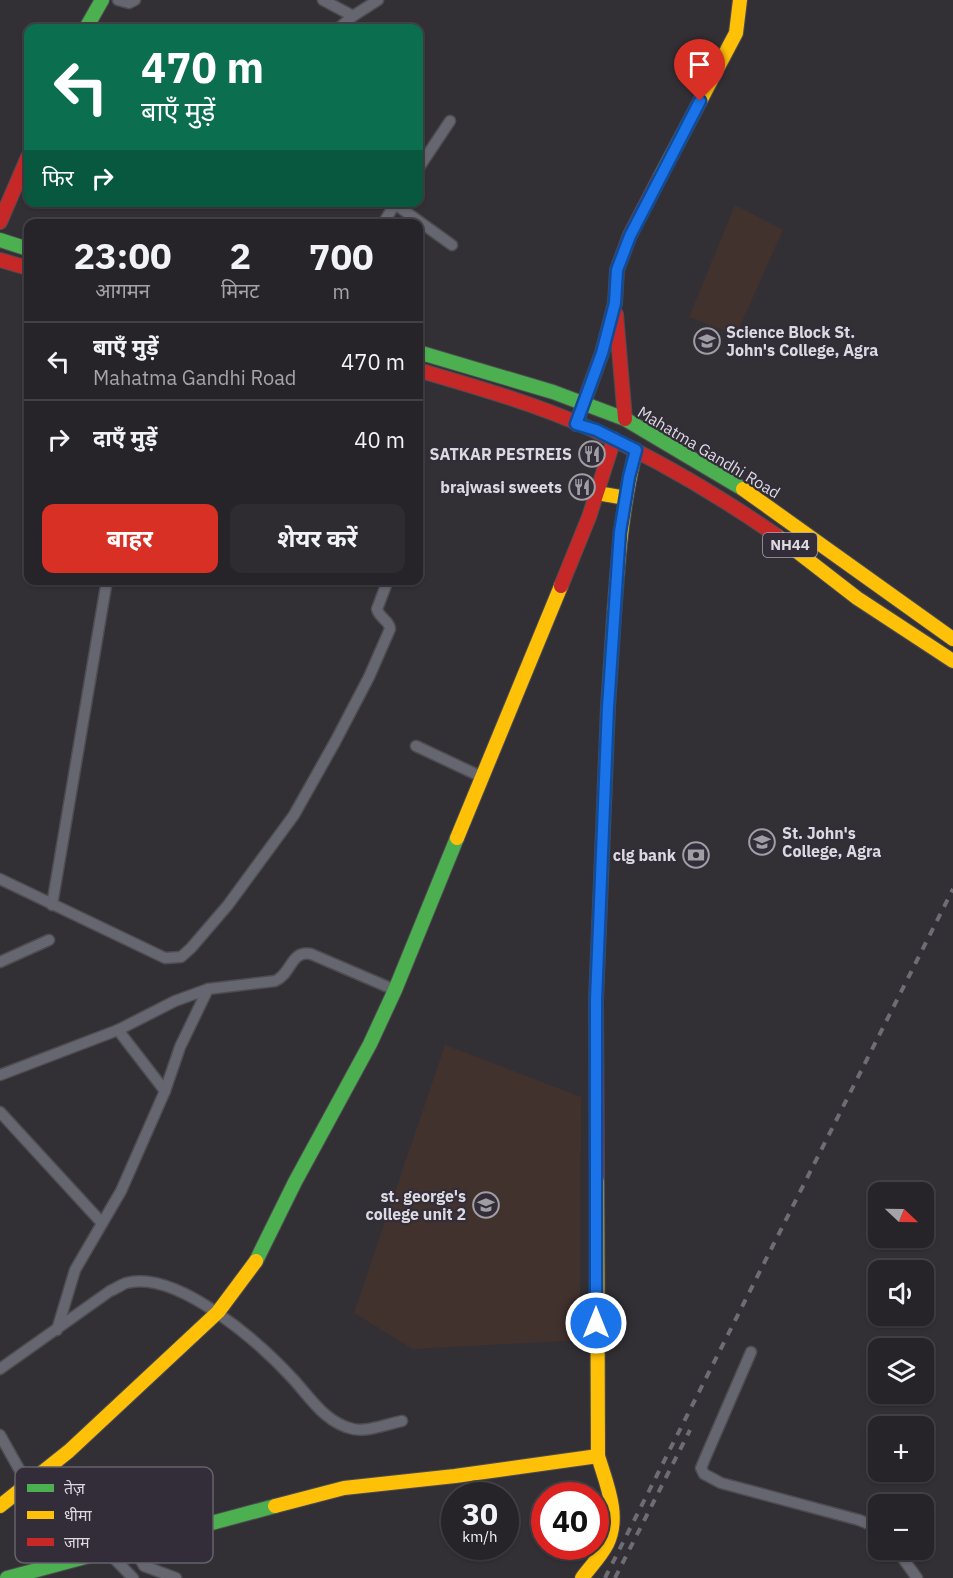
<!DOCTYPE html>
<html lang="hi">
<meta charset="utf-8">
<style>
:root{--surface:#262428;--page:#2e2c30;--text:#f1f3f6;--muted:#a4a4a8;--line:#424145;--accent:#d93025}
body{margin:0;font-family:"IBM Plex Sans","Noto Sans Devanagari",sans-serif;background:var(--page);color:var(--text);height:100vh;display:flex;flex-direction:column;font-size:22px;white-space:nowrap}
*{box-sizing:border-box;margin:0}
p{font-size:20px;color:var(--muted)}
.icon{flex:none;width:33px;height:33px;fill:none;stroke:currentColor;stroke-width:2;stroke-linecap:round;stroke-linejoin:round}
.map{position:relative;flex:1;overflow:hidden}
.details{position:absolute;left:24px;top:219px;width:399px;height:366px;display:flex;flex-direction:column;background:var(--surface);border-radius:12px;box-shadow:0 2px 4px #0004,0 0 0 2px var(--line)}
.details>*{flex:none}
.top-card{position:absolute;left:24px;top:24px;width:399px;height:183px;border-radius:12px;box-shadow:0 2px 4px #0004,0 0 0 2px var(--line);background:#0b6e4f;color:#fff;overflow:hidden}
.needle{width:39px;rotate:112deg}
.buttons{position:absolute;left:868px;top:1182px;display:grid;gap:12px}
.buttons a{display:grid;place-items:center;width:66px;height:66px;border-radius:12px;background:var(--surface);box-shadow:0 2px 4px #0004,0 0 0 2px var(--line);font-size:30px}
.speed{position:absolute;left:441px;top:1482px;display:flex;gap:12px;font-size:30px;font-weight:700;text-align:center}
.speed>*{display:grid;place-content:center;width:78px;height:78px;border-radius:50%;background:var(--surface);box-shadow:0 2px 4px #0004,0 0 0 2px var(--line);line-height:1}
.speed small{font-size:15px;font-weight:400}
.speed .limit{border:9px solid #d22;background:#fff;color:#111}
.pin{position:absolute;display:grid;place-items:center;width:51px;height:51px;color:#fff;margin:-62px -26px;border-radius:50% 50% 50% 0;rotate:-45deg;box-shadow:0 0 6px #0007}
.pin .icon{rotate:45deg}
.me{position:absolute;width:66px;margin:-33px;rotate:0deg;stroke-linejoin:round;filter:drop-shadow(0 0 4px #0008)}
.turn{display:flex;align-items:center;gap:21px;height:126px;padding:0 18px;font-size:27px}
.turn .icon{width:78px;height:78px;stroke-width:2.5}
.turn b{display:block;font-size:42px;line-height:51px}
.then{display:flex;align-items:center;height:57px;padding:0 18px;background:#0003;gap:12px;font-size:22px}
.eta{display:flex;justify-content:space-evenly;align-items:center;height:102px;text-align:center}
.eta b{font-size:36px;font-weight:700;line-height:42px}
.cta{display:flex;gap:12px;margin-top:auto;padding:12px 18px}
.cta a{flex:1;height:69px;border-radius:12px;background:var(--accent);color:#fff;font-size:24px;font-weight:700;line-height:69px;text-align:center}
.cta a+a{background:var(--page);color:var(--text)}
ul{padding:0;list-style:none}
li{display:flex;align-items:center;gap:18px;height:78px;padding:0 18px;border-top:2px solid var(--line)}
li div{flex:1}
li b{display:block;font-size:22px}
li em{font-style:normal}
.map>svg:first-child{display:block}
.education{fill:#42322e}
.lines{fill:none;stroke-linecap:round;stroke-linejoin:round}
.street-casing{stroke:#4d4c50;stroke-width:13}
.fast-casing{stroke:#4d4c50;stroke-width:16}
.slow-casing{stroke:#4d4c50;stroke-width:16}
.jam-casing{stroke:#4d4c50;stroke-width:16}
.street{stroke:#65666f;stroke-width:10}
.fast{stroke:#4caf50;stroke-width:14}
.slow{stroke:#ffc107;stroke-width:14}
.jam{stroke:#c62828;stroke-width:14}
.rail{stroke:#6e6c74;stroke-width:4;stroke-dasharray:8 8;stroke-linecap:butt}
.route-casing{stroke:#114b97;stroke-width:15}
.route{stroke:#1a73e8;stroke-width:10}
.labels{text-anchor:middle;stroke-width:4.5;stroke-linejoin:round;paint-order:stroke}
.shield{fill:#322d38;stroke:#a9a5ae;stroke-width:1.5}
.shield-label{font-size:15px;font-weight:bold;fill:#dcd9e1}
.poi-label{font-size:16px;font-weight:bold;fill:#dcd9e1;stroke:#322d38;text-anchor:end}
.street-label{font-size:16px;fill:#dcd9e1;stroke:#322d38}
.key{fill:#322d38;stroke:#65616b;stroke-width:1.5}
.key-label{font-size:16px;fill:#dcd9e1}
</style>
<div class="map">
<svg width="953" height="1578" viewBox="0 0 953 1578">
<rect width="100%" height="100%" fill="#323035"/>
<g class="education">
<polygon points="735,205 783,230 736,335 689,317"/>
<polygon points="445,1045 581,1097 580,1340 413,1349 354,1313"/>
</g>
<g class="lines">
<g class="street-casing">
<g id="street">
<polyline points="118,0 129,3 135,0"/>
<polyline points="323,0 353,16"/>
<polyline points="339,28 353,16 378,0"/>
<polyline points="418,169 450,121"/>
<polyline points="395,204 452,245"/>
<polyline points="383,224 396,202"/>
<polyline points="416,746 482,777"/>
<path d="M0 879 165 958 181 957 191 948 228 905 294 815 335 742 369 677 390 629C390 621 379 618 377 609L388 580"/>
<polyline points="52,905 107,580"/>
<polyline points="0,962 49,940"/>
<polyline points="118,1030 165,1091"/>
<path d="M0 1075 118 1030 175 1001 208 989 275 981C292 974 290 950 311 954L395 990"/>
<polyline points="0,1112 102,1223"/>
<polyline points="57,1330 75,1270 121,1191 165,1091 180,1047 208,989"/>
<polyline points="751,1352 706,1456 701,1468 704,1474 721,1483 859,1520 879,1528"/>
<path d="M0 1369 110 1291C115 1289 121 1285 126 1283 178 1269 262 1345 294 1380 311 1399 326 1423 353 1429 368 1432 387 1424 402 1421"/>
<polyline points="0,1435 28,1485"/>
<polyline points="132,1544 144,1566 176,1578"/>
<polyline points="106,1550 133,1578"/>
<polyline points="897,1550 917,1578"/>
</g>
</g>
<g class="fast-casing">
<g id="fast">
<polyline points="86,28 102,0"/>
<polyline points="0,240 28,249"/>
<polyline points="418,352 553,392 625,419 743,489"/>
<polyline points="601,880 608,707 614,616"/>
<polyline points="256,1261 295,1182 370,1044 395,990 457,838"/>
<polyline points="7,1578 275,1506"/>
</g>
</g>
<g class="slow-casing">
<g id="slow">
<polyline points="660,177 736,33 740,0"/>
<polyline points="743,489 953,639"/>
<polyline points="597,493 626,498"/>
<polyline points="777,536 857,598 953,661"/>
<path d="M614 616C618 560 622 505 636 450"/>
<polyline points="457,838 561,586"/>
<polyline points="0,1506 69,1451 218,1312 256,1261"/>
<polyline points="275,1506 344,1488 455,1476 598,1456"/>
<path d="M582 1578C590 1567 601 1556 607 1544 621 1516 606 1483 598 1456L597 1177"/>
</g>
</g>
<g class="jam-casing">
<g id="jam">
<polyline points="0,222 28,157"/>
<polyline points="0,260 28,268"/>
<polyline points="616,314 625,419"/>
<path d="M418 370C476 387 536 404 591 429 657 459 718 495 777 536"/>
<polyline points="576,424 602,353 615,303 617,270 630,235 660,177"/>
<polyline points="561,586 589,517 614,439"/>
<polyline points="597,1177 596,1000 601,880"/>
</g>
</g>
<use href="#street" class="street"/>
<use href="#fast" class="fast"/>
<use href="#slow" class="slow"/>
<use href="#jam" class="jam"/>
<g class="rail">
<polyline points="605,1578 953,889"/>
<polyline points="615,1578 690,1430"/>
</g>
</g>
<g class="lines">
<g class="route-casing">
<polyline id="route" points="596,1323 596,1000 608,707 620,532 629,477 636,450 596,430 576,424 602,353 615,303 617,270 630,236 700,101"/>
</g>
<use href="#route" class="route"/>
</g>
<defs>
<g id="university-ring" transform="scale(1.35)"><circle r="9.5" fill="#322d38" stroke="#a09ea5" stroke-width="1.5"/><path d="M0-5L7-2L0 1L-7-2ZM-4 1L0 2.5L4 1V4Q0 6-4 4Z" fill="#a09ea5"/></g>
<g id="restaurant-ring" transform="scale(1.35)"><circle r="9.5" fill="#322d38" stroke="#a09ea5" stroke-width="1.5"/><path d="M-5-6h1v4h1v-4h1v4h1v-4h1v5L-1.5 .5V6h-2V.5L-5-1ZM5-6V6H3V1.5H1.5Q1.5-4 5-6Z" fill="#a09ea5"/></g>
<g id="bank-ring" transform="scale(1.35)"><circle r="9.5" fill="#322d38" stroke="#a09ea5" stroke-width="1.5"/><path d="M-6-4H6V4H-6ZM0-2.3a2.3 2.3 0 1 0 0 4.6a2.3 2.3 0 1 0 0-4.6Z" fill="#a09ea5"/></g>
<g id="school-ring" transform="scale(1.35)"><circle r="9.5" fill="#322d38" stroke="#a09ea5" stroke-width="1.5"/><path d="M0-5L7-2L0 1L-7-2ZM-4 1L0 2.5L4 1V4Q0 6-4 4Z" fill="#a09ea5"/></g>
</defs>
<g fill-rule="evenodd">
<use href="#university-ring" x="707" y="341"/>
<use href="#restaurant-ring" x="592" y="454"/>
<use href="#restaurant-ring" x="582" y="487"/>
<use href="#university-ring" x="762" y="842"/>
<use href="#bank-ring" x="696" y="855"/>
<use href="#school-ring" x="486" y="1205"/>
</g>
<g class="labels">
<rect class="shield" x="763" y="533" width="54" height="24" rx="4.5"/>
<g class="shield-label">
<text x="790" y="550">NH44</text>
</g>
<g class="poi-label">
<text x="726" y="338" text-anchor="start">Science Block St.<tspan x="726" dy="18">John's College, Agra</tspan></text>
<text x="572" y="460">SATKAR PESTREIS</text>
<text x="562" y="493">brajwasi sweets</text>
<text x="782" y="839" text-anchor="start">St. John's<tspan x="782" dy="18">College, Agra</tspan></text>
<text x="676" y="861">clg bank</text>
<text x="466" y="1202">st. george's<tspan x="466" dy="18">college unit 2</tspan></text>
</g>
<g class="street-label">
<text transform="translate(709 452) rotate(31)" y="6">Mahatma Gandhi Road</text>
</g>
</g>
<rect x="15" y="1467" width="198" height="96" rx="9" class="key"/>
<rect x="27" y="1484" width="27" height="8" fill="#4caf50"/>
<rect x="27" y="1511" width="27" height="8" fill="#ffc107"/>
<rect x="27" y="1538" width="27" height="8" fill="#c62828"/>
<g class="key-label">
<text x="64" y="1494">तेज़</text>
<text x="64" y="1521">धीमा</text>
<text x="64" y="1548">जाम</text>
</g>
</svg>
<div class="buttons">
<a><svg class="needle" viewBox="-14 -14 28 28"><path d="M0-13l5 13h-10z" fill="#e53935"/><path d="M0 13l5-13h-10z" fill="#a4a4a8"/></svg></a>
<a><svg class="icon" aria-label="sound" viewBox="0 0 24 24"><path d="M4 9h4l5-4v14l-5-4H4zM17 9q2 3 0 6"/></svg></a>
<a><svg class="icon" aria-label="layers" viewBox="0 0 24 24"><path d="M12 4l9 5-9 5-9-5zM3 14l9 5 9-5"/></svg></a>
<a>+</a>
<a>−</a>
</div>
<div class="speed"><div>30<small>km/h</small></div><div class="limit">40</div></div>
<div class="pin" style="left:700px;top:101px;background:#d93025"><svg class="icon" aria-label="arrive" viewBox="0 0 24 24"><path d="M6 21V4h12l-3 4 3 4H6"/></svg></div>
<svg class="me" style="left:596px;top:1323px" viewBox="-20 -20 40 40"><circle r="17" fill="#1a73e8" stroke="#fff" stroke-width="3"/><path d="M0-11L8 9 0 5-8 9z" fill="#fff"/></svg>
<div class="top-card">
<div class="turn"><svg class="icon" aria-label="left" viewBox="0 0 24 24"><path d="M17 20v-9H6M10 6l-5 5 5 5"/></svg><div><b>470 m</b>बाएँ मुड़ें</div></div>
<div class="then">फिर<svg class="icon" aria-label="right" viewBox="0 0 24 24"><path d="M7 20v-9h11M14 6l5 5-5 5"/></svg></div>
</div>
<section class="details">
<div class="eta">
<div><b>23:00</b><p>आगमन</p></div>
<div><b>2</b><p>मिनट</p></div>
<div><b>700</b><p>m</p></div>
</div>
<ul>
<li><svg class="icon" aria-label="left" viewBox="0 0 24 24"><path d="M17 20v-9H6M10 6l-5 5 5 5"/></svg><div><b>बाएँ मुड़ें</b><p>Mahatma Gandhi Road</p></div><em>470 m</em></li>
<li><svg class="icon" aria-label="right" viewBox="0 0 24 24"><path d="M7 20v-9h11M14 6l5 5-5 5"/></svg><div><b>दाएँ मुड़ें</b></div><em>40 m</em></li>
</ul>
<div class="cta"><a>बाहर</a><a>शेयर करें</a></div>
</section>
</div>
